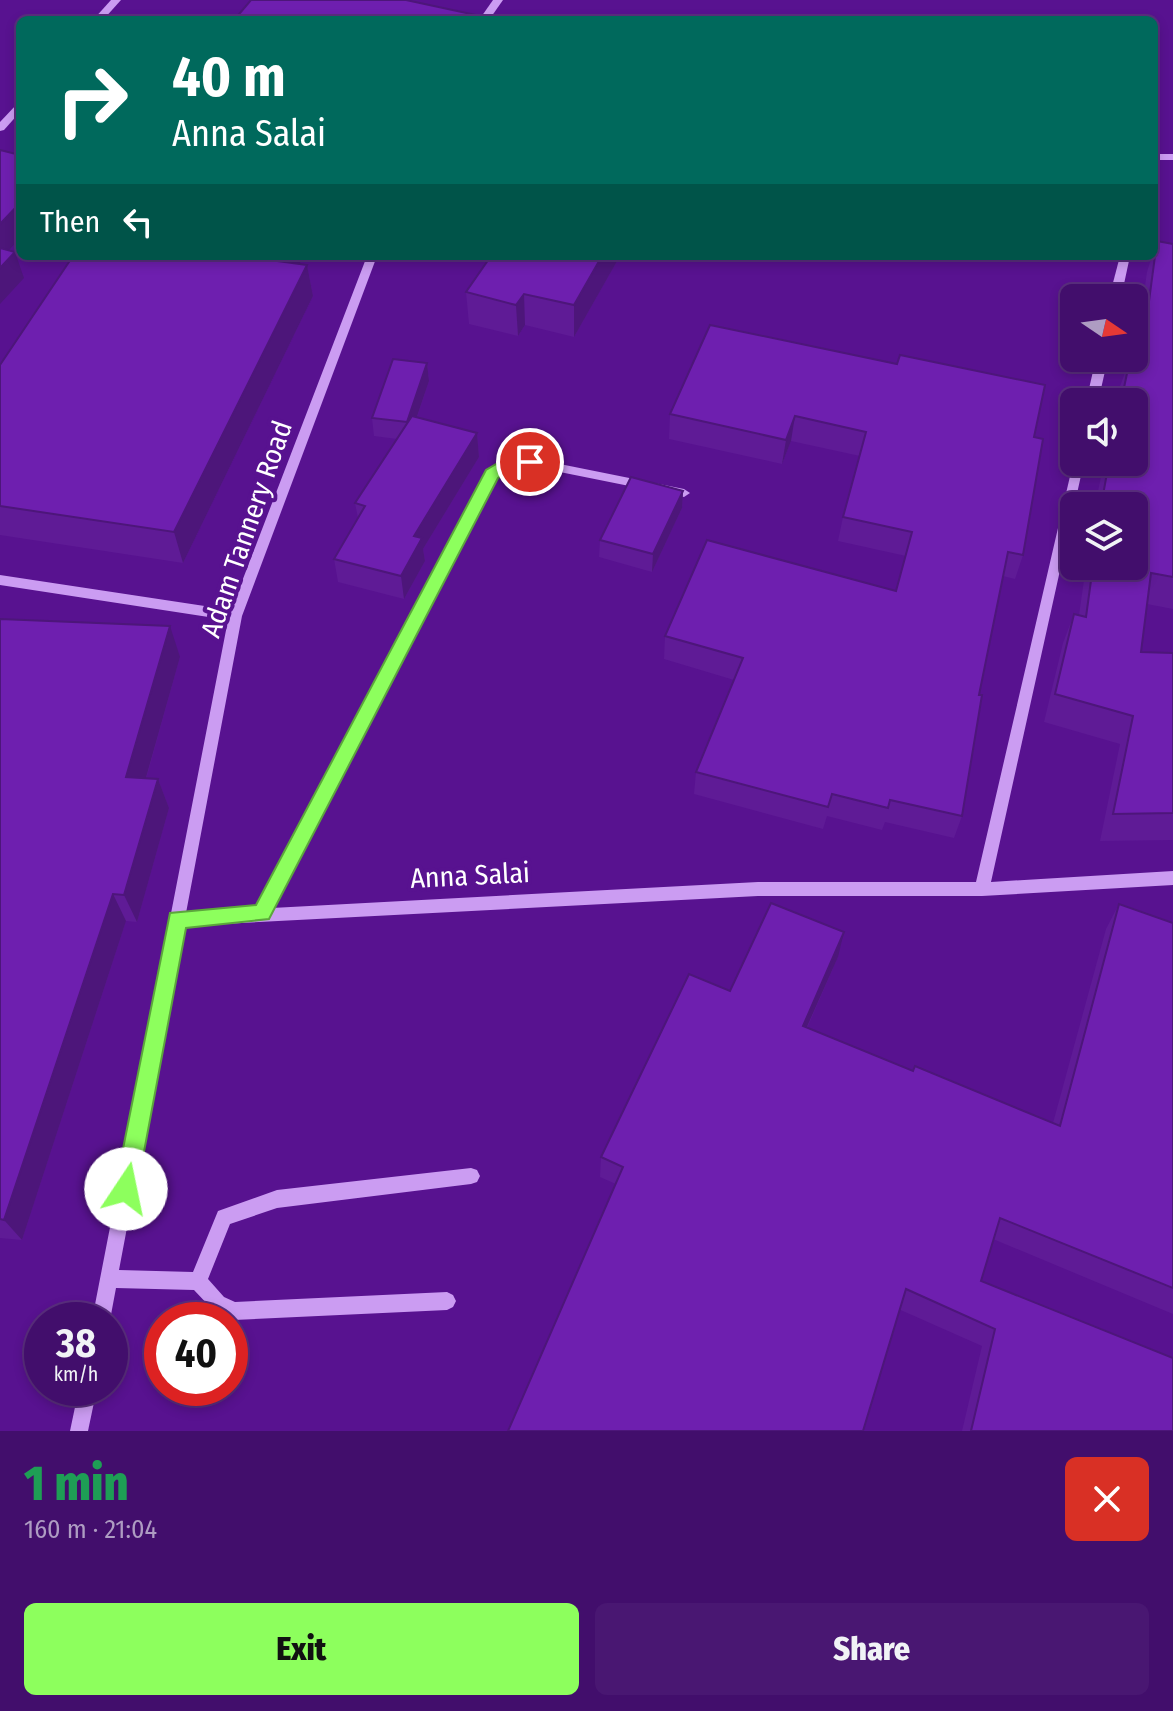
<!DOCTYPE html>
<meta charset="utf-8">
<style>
:root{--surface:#420e6c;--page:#491772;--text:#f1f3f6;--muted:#ae9cc2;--line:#5a2e7f;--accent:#8dff5d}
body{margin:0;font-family:"Fira Sans Condensed",sans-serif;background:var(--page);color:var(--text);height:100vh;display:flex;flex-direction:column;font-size:30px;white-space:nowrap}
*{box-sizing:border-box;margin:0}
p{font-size:26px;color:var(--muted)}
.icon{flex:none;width:44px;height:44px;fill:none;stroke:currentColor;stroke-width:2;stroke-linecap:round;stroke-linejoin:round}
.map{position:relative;height:1431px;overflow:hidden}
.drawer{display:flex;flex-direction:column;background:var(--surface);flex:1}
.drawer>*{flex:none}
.guide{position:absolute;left:16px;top:16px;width:1142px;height:244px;border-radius:12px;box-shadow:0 4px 12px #0003,0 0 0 2px var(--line);background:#00695c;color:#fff;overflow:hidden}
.needle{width:52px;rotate:103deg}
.controls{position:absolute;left:1060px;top:284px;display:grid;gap:16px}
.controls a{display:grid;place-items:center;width:88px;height:88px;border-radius:12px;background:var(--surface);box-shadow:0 4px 12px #0003,0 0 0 2px var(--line);font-size:40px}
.speed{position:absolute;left:24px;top:1302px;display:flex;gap:16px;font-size:40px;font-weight:700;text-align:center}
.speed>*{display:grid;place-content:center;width:104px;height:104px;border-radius:50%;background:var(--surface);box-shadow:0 4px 12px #0003,0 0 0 2px var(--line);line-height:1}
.speed small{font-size:20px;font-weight:400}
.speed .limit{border:12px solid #d22;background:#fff;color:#111}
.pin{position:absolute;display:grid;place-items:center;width:68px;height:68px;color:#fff;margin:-34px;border:4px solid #fff;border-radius:50%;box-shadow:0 2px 8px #0007}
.me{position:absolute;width:88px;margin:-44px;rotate:11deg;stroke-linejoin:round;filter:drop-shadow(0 0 6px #0008)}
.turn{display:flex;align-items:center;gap:28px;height:168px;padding:0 24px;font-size:36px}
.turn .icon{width:104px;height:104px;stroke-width:2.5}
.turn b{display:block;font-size:56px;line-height:68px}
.then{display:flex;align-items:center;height:76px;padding:0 24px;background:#0003;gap:16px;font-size:30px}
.round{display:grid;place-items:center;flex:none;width:84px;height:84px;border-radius:12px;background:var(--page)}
.summary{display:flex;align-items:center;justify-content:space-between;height:136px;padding:0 24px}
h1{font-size:48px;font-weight:800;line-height:60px;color:#1e9e55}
.button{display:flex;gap:16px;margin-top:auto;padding:16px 24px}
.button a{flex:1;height:92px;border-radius:12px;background:var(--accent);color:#111;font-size:32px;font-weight:800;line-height:92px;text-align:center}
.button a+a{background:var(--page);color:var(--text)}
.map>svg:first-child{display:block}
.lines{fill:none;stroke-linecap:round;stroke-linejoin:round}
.minor{fill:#cb9cf2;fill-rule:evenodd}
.wall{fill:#5f1b96}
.shaded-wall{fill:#4d167a}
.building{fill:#6e1faf;stroke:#4d167a;stroke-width:2}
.route{fill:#8dff5d;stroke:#5ca63c;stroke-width:2}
.labels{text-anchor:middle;stroke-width:8;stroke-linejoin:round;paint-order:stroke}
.street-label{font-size:28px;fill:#fff;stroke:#581290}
</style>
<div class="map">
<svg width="1173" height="1431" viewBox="0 0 1173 1431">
<rect width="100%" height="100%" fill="#581290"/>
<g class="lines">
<g class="minor">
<polygon points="111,0 121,0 103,20 93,20"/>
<polygon points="493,0 503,0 489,20 479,20"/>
<polygon points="20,103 20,112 4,130 0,131 0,122 17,104"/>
<rect x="1154" y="154" width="19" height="6"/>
<polygon points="367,256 377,256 242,616 186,913 256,909 488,471 504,461 530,458 684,489 690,493 684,497 530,466 511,468 497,477 272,908 758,882 976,882 1074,459 1074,462 1084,462 991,882 1173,871 1173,885 982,896 758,896 184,926 119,1270 193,1272 218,1211 277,1190 471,1168 477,1170 480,1176 477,1182 471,1184 277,1208 230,1224 208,1279 224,1297 235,1302 447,1292 453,1295 456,1301 453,1307 447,1310 234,1320 212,1309 194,1290 116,1288 110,1320 92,1320 228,620 0,585 0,575 231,610"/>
<polygon points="1120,256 1130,256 1121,298 1109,298"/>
<polygon points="1096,358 1108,358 1098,402 1086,402"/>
<polygon points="79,1388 97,1388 88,1431 70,1431"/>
</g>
</g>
<g class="wall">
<polygon points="1157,241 1173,244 1173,609 1147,604 1141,652 1173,653 1173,840 1100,841 1120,744 1044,722 1063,643 1074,614 1079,615 1086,566 1134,566 1134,506 1095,506 1104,462 1134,462 1134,402 1116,402 1119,389 1130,359 1134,360 1147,272 1152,256 1154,256 1154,251"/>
<polygon points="491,256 620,256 574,337 525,325 518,336 469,324 466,292"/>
<polygon points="723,256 750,256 749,261"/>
<polygon points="299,264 307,265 313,296 183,563 0,535 0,365"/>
<polygon points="710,325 1034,437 1023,555 1015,579 1003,576 979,695 962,816 954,838 885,822 882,830 827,816 823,829 694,794 696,772 734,680 664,659 665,636 896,591 906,556 838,541 843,517 860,456 791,441 782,464 669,439 670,414"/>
<polygon points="427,363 429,381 417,417 477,433 479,457 423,549 425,561 404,599 338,582 334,559 358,518 355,503 397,439 374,436 372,418"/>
<polygon points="683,491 682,508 652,572 599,557 600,540"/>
<polygon points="0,619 180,657 146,779 158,779 169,808 137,922 126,921 22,1240 0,1238"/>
<polygon points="1119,904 1173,923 1173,1314 993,1239 981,1281 1173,1431 962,1431 982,1346 600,1177 601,1157 730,991 838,957 807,1028 913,1071 1053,1123 1106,929"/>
</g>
<g class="shaded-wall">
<polygon points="20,203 20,238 0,260 0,224"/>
<polygon points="15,252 24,278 0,304 0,268"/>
<polygon points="280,256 304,256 283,292 277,261"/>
<polygon points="602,256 620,256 574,337 574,305"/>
<polygon points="307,265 313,296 183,563 174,532"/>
<polygon points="524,294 525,325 518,336 516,305"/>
<polygon points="427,363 429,381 409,440 407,422"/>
<polygon points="795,416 791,441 782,464 786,440"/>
<polygon points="477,433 479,457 423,549 425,561 404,599 401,576 414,536"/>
<polygon points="683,491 682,508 652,572 653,554"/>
<polygon points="170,626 180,657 138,806 126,777"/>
<polygon points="158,779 169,808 137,922 124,895"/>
<polygon points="113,894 126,921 22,1240 4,1220"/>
<polygon points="844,932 838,957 797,1049 803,1026"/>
</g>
<g class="building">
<polygon points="251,0 406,0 499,20 234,20"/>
<polygon points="0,150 20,155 20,203 0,224"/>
<polygon points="1157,241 1173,244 1173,577 1151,573 1141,652 1173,653 1173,813 1113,814 1133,716 1055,694 1074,614 1086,617 1093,566 1134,566 1134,506 1101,506 1109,462 1134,462 1134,402 1121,402 1130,359 1141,361"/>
<polygon points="0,248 15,252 0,268"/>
<polygon points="73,256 280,256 277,261 307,265 174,532 0,506 0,365"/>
<polygon points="491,256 602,256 574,305 524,294 516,305 466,292"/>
<polygon points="710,325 897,364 900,355 1045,385 1034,437 1043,439 1023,555 1008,552 979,695 982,695 962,816 890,800 888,808 832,794 828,807 696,772 743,658 665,636 707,540 896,591 912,532 843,517 866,432 795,416 786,440 670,414"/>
<polygon points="393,359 427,363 407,422 372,418"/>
<polygon points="412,416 477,433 414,536 422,538 401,576 334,559 365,506 355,503"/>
<polygon points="631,477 683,491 653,554 600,540"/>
<polygon points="0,619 170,626 126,777 158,779 124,895 113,894 4,1220 0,1219"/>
<polygon points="771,903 844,932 803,1026 913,1071 915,1066 1060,1126 1119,904 1173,923 1173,1288 1000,1218 981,1281 1173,1358 1173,1431 971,1431 995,1329 906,1289 863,1431 508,1431 623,1167 601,1157 689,974 730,991"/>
</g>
<polygon class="route" points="530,457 538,462 535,466 512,470 498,478 269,919 186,928 137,1189 134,1197 126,1200 118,1197 115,1189 170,913 256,905 486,470 503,460"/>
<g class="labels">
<g class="street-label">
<text transform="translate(246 529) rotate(-71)" y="10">Adam Tannery Road</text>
<text transform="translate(470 875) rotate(-3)" y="10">Anna Salai</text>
</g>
</g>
</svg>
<div class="controls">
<a><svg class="needle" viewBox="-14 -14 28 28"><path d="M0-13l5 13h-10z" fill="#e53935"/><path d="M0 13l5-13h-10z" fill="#ae9cc2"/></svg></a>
<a><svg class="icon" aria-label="sound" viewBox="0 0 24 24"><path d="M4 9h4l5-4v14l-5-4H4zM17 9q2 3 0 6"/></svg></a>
<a><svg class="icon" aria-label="layers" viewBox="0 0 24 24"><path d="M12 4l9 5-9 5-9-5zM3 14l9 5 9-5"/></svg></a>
</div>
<div class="speed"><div>38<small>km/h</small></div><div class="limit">40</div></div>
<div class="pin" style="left:530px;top:462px;background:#d93025"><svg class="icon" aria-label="arrive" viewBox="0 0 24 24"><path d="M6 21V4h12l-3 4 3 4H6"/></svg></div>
<svg class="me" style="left:126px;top:1189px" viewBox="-20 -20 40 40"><circle r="19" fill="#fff"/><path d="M0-13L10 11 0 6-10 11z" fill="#8dff5d"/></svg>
<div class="guide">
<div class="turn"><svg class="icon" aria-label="right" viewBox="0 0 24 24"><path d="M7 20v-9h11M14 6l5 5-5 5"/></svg><div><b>40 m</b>Anna Salai</div></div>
<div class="then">Then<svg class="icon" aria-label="left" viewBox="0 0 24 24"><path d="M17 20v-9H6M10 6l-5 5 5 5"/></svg></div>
</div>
</div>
<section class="drawer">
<div class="summary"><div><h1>1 min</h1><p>160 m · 21:04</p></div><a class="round" style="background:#d93025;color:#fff"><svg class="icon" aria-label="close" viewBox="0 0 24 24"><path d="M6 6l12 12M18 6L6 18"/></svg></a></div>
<div class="button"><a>Exit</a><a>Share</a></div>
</section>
